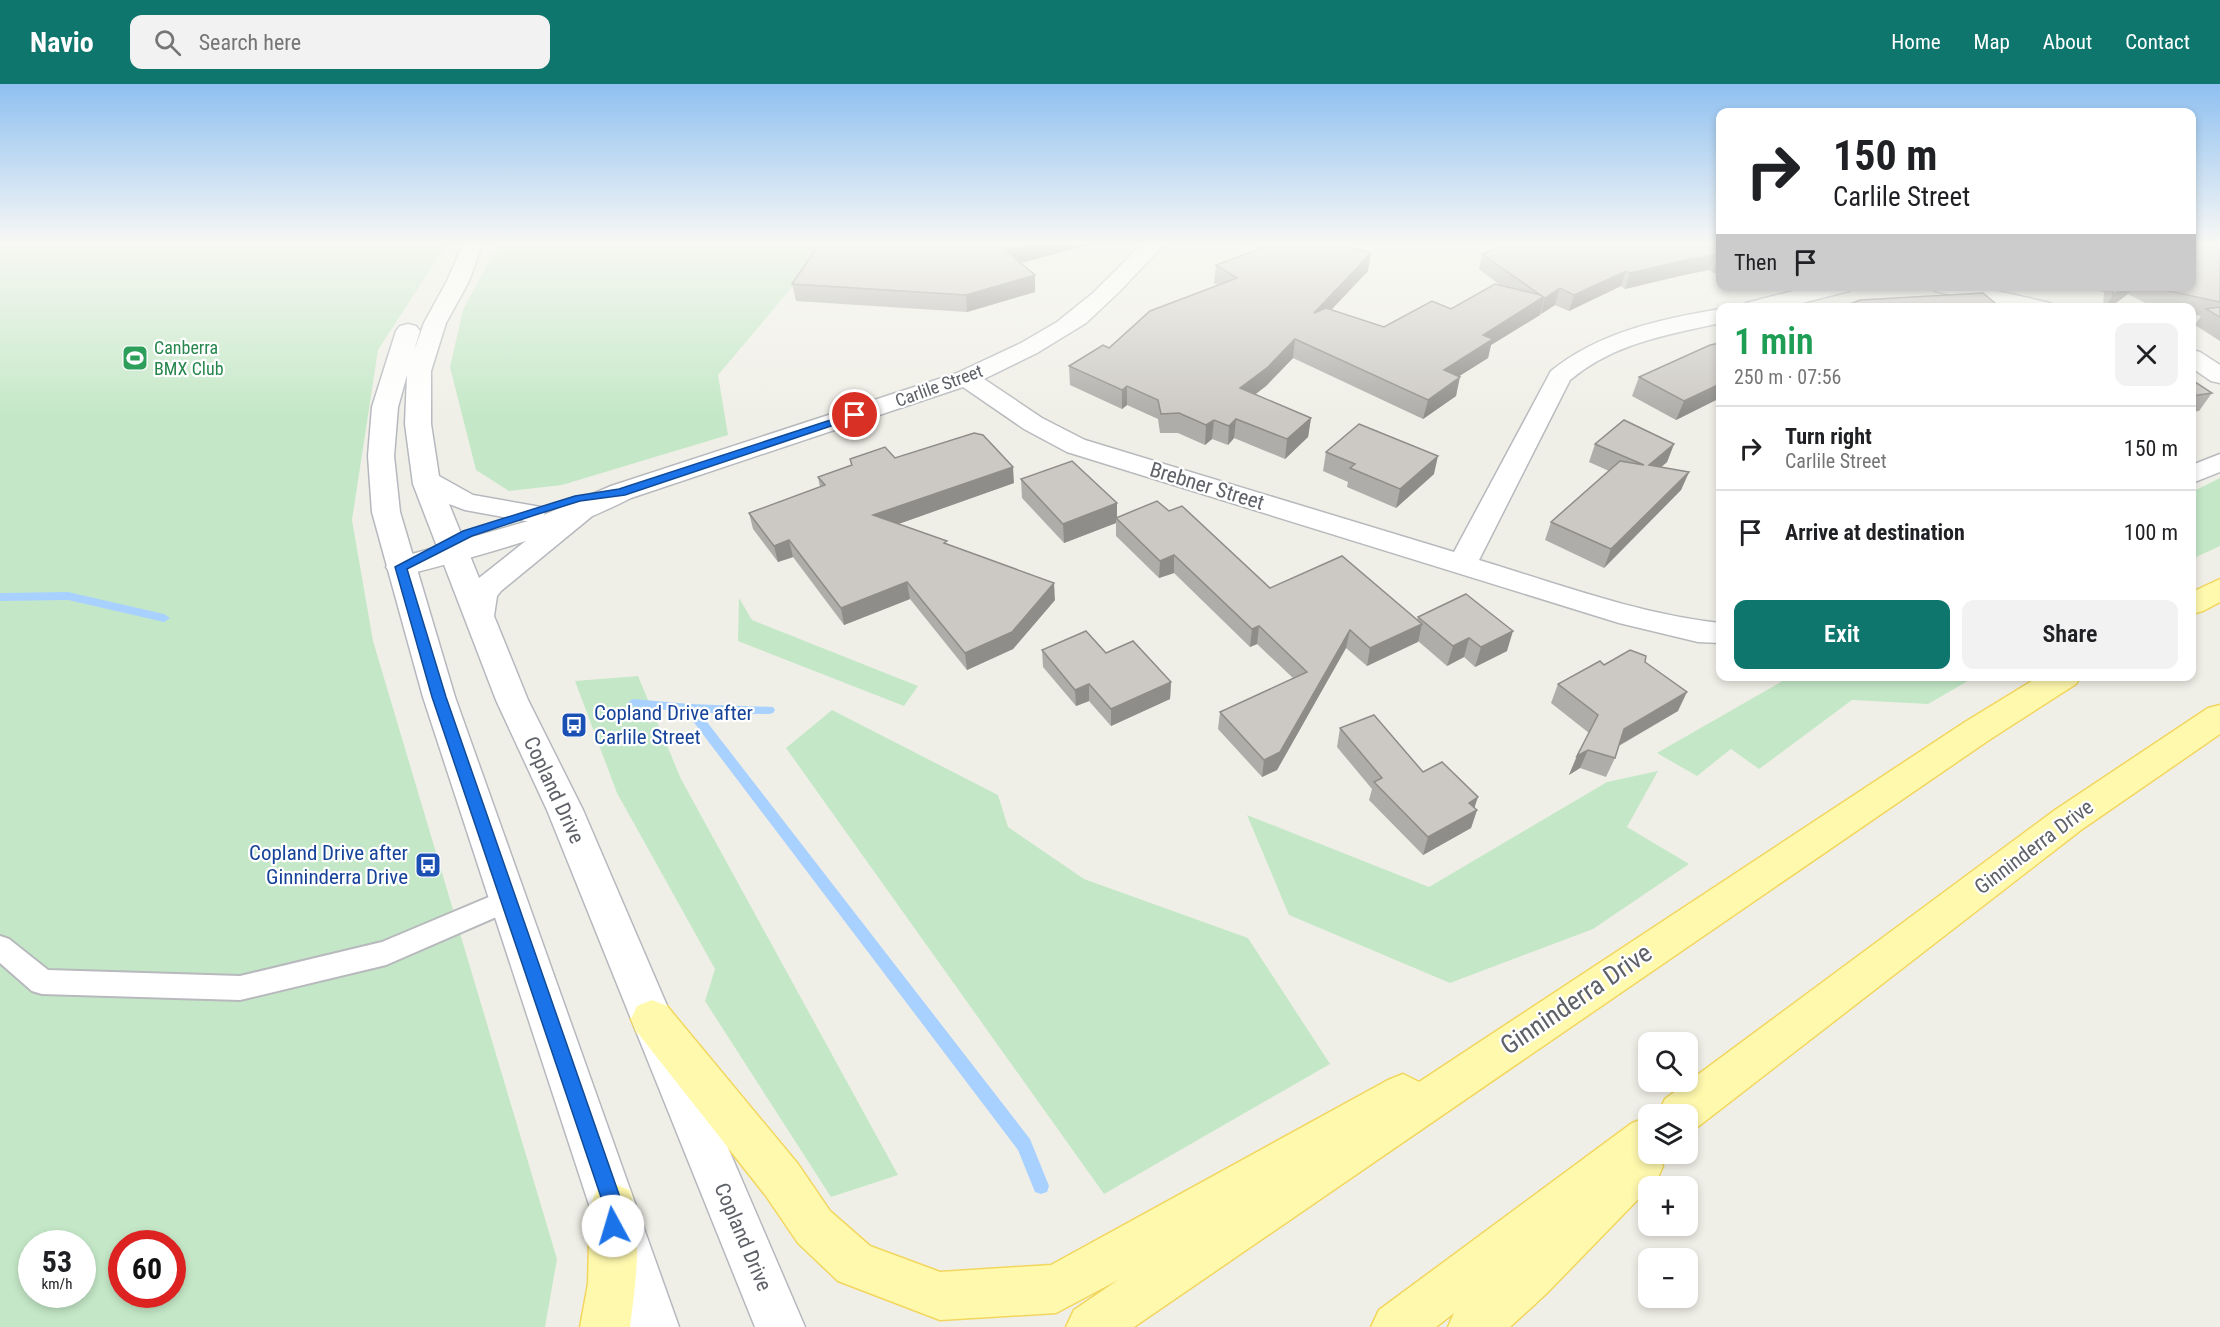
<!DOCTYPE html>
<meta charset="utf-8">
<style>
:root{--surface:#fff;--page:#f2f2f2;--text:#202124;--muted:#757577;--line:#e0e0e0;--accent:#0f766e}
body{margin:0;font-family:"Roboto Condensed",sans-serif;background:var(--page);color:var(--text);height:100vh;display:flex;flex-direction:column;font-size:22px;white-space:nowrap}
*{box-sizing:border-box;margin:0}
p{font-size:20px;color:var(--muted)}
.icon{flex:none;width:33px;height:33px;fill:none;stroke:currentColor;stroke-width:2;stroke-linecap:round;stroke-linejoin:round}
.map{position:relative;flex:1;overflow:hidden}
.panel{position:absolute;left:1716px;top:219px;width:480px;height:378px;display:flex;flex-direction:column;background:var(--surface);border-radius:12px;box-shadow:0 3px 9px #0003}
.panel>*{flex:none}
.top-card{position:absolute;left:1716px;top:24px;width:480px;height:183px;border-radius:12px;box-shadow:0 3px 9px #0003;background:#fff;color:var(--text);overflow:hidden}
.tools{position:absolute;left:1638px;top:948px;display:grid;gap:12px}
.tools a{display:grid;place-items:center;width:60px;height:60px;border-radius:12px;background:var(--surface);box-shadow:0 3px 9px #0003;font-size:30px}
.speed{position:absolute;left:18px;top:1146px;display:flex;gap:12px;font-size:30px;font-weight:700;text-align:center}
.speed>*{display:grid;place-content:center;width:78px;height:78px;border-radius:50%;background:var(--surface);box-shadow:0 3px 9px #0003;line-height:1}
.speed small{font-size:15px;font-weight:400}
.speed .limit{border:9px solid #d22;background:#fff;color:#111}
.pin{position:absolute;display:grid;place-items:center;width:51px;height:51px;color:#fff;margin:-26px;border:3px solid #fff;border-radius:50%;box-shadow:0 2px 6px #0007}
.me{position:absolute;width:66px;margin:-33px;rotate:354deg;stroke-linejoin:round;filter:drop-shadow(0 0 4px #0008)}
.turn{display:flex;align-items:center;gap:21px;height:126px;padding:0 18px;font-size:27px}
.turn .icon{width:78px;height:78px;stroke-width:2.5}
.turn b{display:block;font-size:42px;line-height:51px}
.then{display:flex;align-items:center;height:57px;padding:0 18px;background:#0003;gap:12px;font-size:22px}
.round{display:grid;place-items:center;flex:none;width:63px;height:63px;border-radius:12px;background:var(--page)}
.head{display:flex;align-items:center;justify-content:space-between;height:102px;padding:0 18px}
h1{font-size:36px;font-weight:600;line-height:45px;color:#1e9e55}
.action{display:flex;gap:12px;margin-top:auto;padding:12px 18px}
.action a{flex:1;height:69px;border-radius:12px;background:var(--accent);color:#fff;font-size:24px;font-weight:600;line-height:69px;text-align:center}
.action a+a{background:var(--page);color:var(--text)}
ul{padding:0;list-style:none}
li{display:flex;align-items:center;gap:18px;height:84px;padding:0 18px;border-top:2px solid var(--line)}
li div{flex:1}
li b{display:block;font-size:22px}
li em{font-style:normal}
header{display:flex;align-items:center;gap:36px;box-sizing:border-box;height:84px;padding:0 30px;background:var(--accent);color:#fff}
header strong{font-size:28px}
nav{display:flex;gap:33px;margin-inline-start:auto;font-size:21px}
.search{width:420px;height:54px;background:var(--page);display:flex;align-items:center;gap:15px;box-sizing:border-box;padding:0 21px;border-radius:12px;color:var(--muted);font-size:22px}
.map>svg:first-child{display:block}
.green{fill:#c4e8c7;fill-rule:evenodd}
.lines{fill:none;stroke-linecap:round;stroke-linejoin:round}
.stream{fill:#a9d1ff;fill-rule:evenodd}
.lane-casing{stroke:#b7b9bd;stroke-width:4}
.street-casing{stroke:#b7b9bd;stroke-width:3}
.secondary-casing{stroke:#b5b8be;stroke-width:3}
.primary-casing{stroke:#f2d65e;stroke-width:3}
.lane{fill:#fff;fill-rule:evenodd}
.street{fill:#fff;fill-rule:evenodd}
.secondary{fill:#fff;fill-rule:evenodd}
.primary{fill:#fff9ae;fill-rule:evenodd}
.wall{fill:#afada9}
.shaded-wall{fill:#8f8d89}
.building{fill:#ccc9c4;stroke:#8f8d89;stroke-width:1.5}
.route{fill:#1a73e8;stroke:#114b97;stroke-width:1.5}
.labels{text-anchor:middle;stroke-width:4.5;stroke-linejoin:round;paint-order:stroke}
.far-leisure-label{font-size:18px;fill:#27864d;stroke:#fff;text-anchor:start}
.far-street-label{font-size:18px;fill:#5e6167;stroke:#fff}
.street-label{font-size:21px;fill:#5e6167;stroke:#fff}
.transit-label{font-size:21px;fill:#164399;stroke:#fff;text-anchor:start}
.near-street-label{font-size:26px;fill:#5e6167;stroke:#fff}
</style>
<header>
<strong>Navio</strong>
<div class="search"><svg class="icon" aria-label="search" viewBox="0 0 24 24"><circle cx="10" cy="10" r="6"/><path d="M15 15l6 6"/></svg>Search here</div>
<nav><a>Home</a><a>Map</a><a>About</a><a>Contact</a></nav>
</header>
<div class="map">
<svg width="2220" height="1243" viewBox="0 0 2220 1243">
<rect width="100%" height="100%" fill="#f0efe7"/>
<g class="green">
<path d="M0 158H448L378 266 352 436 373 557 557 1175 545 1243H0ZM32 1160H82V1210H32ZM122 1160H172V1210H122Z"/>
<polygon points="505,158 830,158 718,291 728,351 562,401 509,407 476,386 450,283 463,226 490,176"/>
<polygon points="2220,394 2220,462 2192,475 2192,408"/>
<polygon points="739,514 752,536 918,602 904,622 738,557"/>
<polygon points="638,592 681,695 898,1091 831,1113 705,917 715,885 617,709 575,597"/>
<polygon points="1786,593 1786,592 1975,593 1928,620 1852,616 1759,685 1731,665 1697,692 1657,669 1786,595"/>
<polygon points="832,626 998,711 1008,743 1084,795 1248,854 1330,980 1104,1110 786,664"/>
<polygon points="1658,687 1627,743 1689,780 1593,845 1450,899 1289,831 1247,731 1429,803 1607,698"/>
</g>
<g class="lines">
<g class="stream">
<polygon points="68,508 164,530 170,534 164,538 68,516 0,517 0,509"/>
<polygon points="633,615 690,620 773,623 775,626 773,629 769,630 700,629 1030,1055 1049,1102 1047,1108 1041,1110 1035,1108 1018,1066 686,628 629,622 627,619"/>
</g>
<g class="lane-casing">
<polygon id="lane" points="508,805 517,808 521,816 517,824 386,881 240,916 42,910 32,907 0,879 0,852 9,855 48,886 240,892 382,858"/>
</g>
<g class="street-casing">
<g id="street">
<path d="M1144 158H1166L1120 207 1086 239 1037 269 984 295 1042 334 1085 356 1454 468 1551 287C1599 248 1661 235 1720 225V239C1667 251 1614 259 1570 296L1479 476C1558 500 1638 530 1720 539V559L1698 558 1619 539 1067 368 1024 345 963 303 631 414C558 451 480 472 401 492L391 490 386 483 391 476 532 436 611 402 957 289 1021 259 1057 238 1093 209Z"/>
<polygon points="1813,202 1852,202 1849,207 1783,224 1743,224 1746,219"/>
<polygon points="1932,202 1975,202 2050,219 2053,224 2010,224 1935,207"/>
<polygon points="2192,266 2200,268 2220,281 2220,299 2211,297 2192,284"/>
<polygon points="2220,370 2220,388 2192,399 2192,381"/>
</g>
</g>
<g class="secondary-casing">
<polygon id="secondary" points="464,158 480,158 482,161 469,197 446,239 431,287 431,340 439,392 473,411 541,423 545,429 541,435 531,438 465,426 449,420 479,494 571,421 581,419 591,421 595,427 591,433 501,507 497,512 494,532 528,616 583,726 805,1243 755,1243 547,726 496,616 413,400 405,340 407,291 398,323 394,372 400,428 455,613 679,1243 629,1243 423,613 372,428 368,372 372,323 396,247 400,242 408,240 416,242 420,247 414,267 424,239 447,197"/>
</g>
<g class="primary-casing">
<g id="primary">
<polygon points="2220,495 2220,518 2203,527 2192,530 2192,508"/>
<polygon points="2040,592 2081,592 2076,600 1989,656 1134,1243 1066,1243 1074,1226 1118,1196 1056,1229 940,1236 838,1197 798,1159 766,1112 637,948 631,935 637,922 652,916 667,922 798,1080 830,1127 870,1162 940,1188 1051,1181 1388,996 1403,990 1419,998 1965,638"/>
<polygon points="2220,621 2220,650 2081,746 1695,1045 1688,1048 1688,1030 1658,1030 1665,1015 2055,726 2208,624"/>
<polygon points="1648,1033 1648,1070 1663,1070 1659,1073 1663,1082 1656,1098 1648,1102 1648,1105 1546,1210 1510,1243 1448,1243 1454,1229 1436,1243 1371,1243 1379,1226 1632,1039"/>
<path d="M613 1099 629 1106C644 1142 635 1204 630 1243H580L588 1200 590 1122 597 1106Z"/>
</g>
</g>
<use href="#lane" class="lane"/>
<use href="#street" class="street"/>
<use href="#secondary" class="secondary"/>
<use href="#primary" class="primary"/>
</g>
<g class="wall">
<polygon points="844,158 1092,158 1092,160 1020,179 1035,208 967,228 796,217 792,200"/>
<polygon points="1720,158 1720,188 1714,189 1709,186 1684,191 1625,205 1621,202 1569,227 1555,221 1541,230 1540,229 1540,231 1491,261 1488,274 1459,292 1456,312 1423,335 1293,274 1266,302 1255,310 1311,334 1308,353 1285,375 1234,354 1228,361 1212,355 1205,361 1178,349 1160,349 1158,335 1127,321 1122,325 1070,301 1069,282 1109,264 1218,201 1214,199 1216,181 1368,187 1331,226 1384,243 1451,225 1501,202 1479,185 1482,170"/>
<polygon points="2220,158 2220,257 2195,241 2201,232 2192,230 2192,224 2159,224 2149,221 2128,210 2109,224 2103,224 2104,208 2074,202 2192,202"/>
<polygon points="1720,259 1720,314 1676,336 1632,312 1639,293"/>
<polygon points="2192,296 2212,309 2199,327 2192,328"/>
<polygon points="1595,360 1674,360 1667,378 1661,383 1689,388 1681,406 1604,484 1545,456 1551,438 1609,387 1589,378"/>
<polygon points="1326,368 1434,390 1396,424 1347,403 1348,398 1323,387"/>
<polygon points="895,374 1014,399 898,440 947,460 1055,516 1013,565 967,586 910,515 844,541 793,473 778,478 753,445 749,429 820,403 818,393 851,381 850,375"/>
<polygon points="1021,395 1117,434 1169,427 1270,504 1417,536 1418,533 1507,567 1475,583 1464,573 1447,582 1418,557 1367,582 1346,564 1277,686 1262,693 1218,645 1220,628 1293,594 1257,560 1250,563 1174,489 1159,494 1116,452 1116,439 1064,459 1022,414"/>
<polygon points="1042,566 1106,569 1171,598 1170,615 1111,642 1089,617 1076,622 1043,583"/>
<polygon points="1645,578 1678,627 1619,662 1615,674 1606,693 1580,684 1569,691 1577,672 1589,649 1551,619 1558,600 1604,581"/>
<polygon points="1340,644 1423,688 1477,726 1471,744 1423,771 1369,716 1372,705 1337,663"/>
</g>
<g class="shaded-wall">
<polygon points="1037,158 1092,158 1092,160 1006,183 1005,166"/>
<polygon points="1371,169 1368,187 1311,247 1314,229"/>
<polygon points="1715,171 1709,186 1684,191 1625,205 1630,189 1690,175"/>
<polygon points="1720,173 1720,188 1714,189"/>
<polygon points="1626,187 1621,202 1569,227 1574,211"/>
<polygon points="1035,191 1035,208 967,228 966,211"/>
<polygon points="2126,202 2133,202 2128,210 2109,224 2105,224 2113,211"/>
<polygon points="1560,204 1555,221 1541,230 1545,214"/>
<polygon points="1545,212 1540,231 1491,261 1488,274 1439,305 1444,286 1483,251"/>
<polygon points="1295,255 1293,274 1266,302 1239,323 1240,304"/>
<polygon points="1460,293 1456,312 1423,335 1428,316"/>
<polygon points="1720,300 1720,314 1676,336 1684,317"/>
<polygon points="1127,302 1127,321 1122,325 1122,306"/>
<polygon points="1311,334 1308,353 1285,375 1287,355"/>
<polygon points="1236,335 1234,354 1228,361 1229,342"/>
<polygon points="1214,336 1212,355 1205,361 1206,341"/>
<polygon points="1674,360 1667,378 1642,400 1649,381"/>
<polygon points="1438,372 1434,390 1396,424 1400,405"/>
<polygon points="1013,383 1014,399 876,448 873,431"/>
<polygon points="1689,388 1681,406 1604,484 1611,465"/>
<polygon points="1117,419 1117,435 1116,434 1116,439 1064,459 1063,440"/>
<polygon points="789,456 793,473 778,478 774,462"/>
<polygon points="1174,471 1174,489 1159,494 1160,477"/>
<polygon points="907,498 910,515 844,541 841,524"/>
<polygon points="1054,499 1055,516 1013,565 967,586 965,569"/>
<polygon points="1422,540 1418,558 1367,582 1370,564"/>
<polygon points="1259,542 1257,560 1250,563 1252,545"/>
<polygon points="1350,546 1346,564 1277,686 1262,693 1264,676"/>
<polygon points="1513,547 1507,567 1475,583 1481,563"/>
<polygon points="1469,554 1464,573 1447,582 1453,562"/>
<polygon points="1171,598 1170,615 1111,642 1111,625"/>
<polygon points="1089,600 1089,617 1076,622 1075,606"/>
<polygon points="1687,608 1678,627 1616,663 1624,645"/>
<polygon points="1588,666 1580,684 1569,691 1577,672"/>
<polygon points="1478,713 1473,728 1477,726 1471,744 1423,771 1428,753 1469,719"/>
</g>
<g class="building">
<polygon points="844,158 1037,158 1005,166 1035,191 966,211 792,200 816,165"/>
<polygon points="1279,158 1327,158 1371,169 1314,229 1326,224 1384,243 1432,217 1451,225 1495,200 1545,212 1483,251 1493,255 1444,286 1460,293 1428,316 1295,255 1268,283 1240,304 1311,334 1287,355 1236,335 1229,342 1214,336 1206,341 1179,329 1161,330 1158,316 1127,302 1122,306 1069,282 1103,261 1109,264 1150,227 1237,194 1216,181"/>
<polygon points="1515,158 1720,158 1720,173 1715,171 1690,175 1630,189 1626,187 1574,211 1560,204 1545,214 1482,170"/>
<polygon points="2192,158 2220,158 2220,218 2160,205 2155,202 2192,202"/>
<polygon points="2113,202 2126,202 2113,211"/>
<polygon points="1983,209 2001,224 1840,224 1860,216"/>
<polygon points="2220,223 2220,233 2206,225"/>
<polygon points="1720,259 1720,300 1684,317 1639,293 1710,261"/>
<polygon points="2192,296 2212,309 2192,312"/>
<polygon points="1624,336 1674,360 1649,381 1689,388 1611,465 1551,438 1620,377 1644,381 1595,360"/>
<polygon points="1359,340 1438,372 1400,405 1350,384 1355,380 1326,368"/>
<polygon points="974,349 983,351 1013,383 873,431 947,457 944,459 1054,499 1012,548 965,569 907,498 841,524 789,456 774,462 749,429 825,401 818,393 852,381 850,375 885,363 895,374"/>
<polygon points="1072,377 1117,419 1063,440 1021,395"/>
<polygon points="1157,417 1169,427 1182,422 1270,504 1342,472 1422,540 1370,564 1350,546 1280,668 1264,676 1220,628 1307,588 1259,542 1252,545 1174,471 1160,477 1116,434"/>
<polygon points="1466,510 1513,547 1481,563 1469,554 1453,562 1418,533"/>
<polygon points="1086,547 1106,569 1133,557 1171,598 1111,625 1089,600 1075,606 1042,566"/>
<polygon points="1630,566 1646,572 1645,578 1687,608 1624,645 1615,674 1588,666 1577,672 1598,631 1558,600 1600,577 1604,581"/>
<polygon points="1374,631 1423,688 1442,678 1478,713 1469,719 1477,726 1428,753 1374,698 1382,694 1340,644"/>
</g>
<linearGradient id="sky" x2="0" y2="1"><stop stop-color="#8fc0f1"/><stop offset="0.48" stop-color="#f8f8f4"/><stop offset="1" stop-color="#f8f8f4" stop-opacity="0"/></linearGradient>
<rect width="2220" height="332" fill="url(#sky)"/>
<polygon class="route" points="855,328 858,329 858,333 625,411 580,417 535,431 472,452 407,485 446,613 623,1122 623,1142 620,1149 613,1152 606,1149 603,1142 604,1122 432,613 395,483 463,447 575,412 619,405"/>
<defs>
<g id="stadium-square" transform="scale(1.35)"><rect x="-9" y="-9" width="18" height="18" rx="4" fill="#2e9e5b" stroke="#fff"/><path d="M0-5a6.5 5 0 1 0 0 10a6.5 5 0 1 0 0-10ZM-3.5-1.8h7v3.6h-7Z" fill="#fff"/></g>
<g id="bus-square" transform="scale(1.35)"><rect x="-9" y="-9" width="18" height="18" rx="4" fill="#1a4fb4" stroke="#fff"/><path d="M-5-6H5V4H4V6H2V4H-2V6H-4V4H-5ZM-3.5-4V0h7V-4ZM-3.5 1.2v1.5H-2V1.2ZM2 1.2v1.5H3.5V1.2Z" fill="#fff"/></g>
</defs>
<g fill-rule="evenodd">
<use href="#stadium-square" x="135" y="274"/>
<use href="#bus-square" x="574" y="641"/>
<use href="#bus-square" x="428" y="781"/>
</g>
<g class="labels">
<g class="far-leisure-label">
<text x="154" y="270">Canberra<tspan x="154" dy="21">BMX Club</tspan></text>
</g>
<g class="far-street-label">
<text transform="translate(939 302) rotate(-20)" y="6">Carlile Street</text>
</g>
<g class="street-label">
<text transform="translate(1207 402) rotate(17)" y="7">Brebner Street</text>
<text transform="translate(554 706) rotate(65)" y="7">Copland Drive</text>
<text transform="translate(2034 763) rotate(-37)" y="7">Ginninderra Drive</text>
<text transform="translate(743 1153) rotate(67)" y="7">Copland Drive</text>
</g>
<g class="transit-label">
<text x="594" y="636">Copland Drive after<tspan x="594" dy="24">Carlile Street</tspan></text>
<text x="408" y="776" text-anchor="end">Copland Drive after<tspan x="408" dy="24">Ginninderra Drive</tspan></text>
</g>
<g class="near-street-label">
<text transform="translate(1576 915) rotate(-34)" y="9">Ginninderra Drive</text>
</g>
</g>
</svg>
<div class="tools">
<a><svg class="icon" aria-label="search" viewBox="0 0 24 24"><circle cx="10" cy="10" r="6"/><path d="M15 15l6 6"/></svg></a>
<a><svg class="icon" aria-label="layers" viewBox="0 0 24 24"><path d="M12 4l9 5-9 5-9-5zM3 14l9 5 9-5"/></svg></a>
<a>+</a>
<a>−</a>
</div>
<div class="speed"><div>53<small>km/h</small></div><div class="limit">60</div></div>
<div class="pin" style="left:855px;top:331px;background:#d93025"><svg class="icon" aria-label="arrive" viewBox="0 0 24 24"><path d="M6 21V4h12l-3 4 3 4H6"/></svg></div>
<svg class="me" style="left:613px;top:1142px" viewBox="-20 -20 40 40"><circle r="19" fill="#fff"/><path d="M0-13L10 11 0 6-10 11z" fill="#1a73e8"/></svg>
<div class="top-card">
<div class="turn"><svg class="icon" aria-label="right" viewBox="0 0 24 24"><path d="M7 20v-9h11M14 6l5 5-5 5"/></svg><div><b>150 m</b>Carlile Street</div></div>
<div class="then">Then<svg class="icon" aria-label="arrive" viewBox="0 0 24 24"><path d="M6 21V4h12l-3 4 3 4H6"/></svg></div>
</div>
<section class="panel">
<div class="head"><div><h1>1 min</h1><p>250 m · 07:56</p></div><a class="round"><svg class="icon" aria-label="close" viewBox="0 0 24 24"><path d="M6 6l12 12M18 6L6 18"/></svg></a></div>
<ul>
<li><svg class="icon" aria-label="right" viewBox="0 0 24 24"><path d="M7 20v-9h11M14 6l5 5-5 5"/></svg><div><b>Turn right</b><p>Carlile Street</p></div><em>150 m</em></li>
<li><svg class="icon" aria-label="arrive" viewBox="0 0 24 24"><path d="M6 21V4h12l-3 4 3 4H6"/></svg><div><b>Arrive at destination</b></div><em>100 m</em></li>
</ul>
<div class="action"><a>Exit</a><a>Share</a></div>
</section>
</div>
